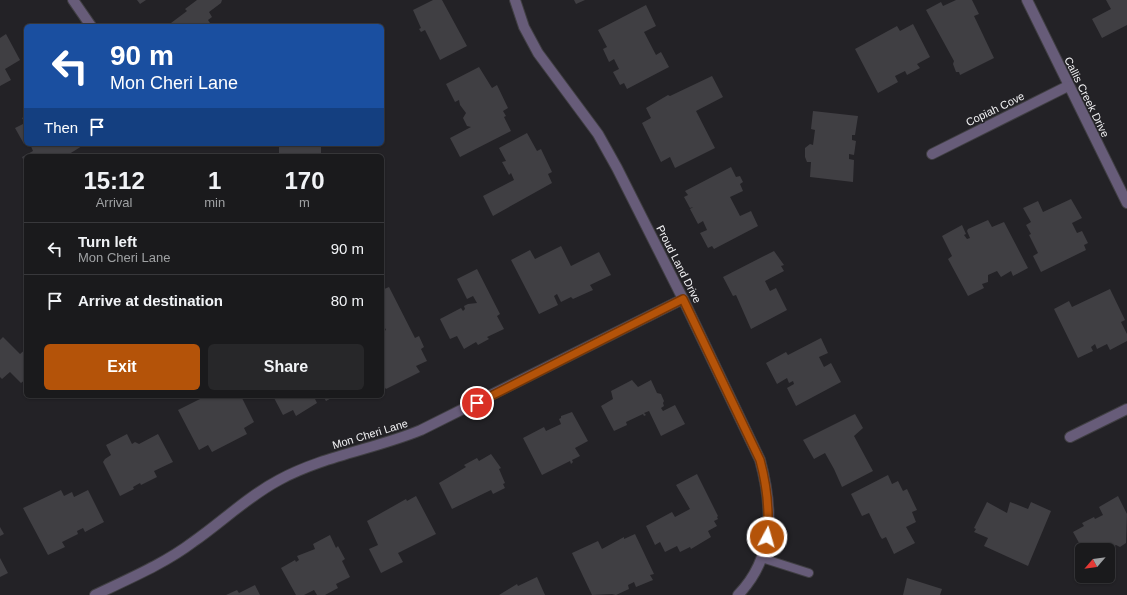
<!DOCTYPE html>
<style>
:root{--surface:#1a1a1c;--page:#272729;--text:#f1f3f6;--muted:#9fa1a3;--line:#38383b;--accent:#b45309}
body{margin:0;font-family:Helvetica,sans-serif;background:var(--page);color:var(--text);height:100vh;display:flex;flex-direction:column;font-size:15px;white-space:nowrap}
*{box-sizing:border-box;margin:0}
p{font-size:13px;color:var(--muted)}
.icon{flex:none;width:22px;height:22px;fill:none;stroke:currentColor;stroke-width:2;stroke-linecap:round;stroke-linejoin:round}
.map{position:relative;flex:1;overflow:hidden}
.side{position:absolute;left:24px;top:154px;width:360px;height:244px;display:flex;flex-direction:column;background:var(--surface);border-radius:6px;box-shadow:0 1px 3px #0004,0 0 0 1px var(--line)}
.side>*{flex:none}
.banner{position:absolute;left:24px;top:24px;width:360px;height:122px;border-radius:6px;box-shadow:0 1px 3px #0004,0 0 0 1px var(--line);background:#1a4fa0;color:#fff;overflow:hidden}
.needle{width:26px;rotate:242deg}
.buttons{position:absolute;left:1075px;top:543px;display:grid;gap:8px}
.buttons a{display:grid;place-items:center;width:40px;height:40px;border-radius:6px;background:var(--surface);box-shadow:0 1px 3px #0004,0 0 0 1px var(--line);font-size:20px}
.pin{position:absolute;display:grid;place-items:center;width:34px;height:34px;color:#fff;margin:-17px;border:2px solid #fff;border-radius:50%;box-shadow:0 1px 4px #0007}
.me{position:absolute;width:44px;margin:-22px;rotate:6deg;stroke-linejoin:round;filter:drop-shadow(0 0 3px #0008)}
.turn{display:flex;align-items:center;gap:14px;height:84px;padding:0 20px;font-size:18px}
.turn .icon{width:52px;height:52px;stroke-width:2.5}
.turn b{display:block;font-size:28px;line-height:34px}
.then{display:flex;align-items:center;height:38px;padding:0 20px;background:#0003;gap:8px;font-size:15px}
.eta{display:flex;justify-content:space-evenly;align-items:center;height:68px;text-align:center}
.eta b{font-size:24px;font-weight:600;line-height:28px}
.primary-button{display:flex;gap:8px;margin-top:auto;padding:8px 20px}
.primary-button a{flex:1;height:46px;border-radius:6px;background:var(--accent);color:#fff;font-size:16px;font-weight:600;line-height:46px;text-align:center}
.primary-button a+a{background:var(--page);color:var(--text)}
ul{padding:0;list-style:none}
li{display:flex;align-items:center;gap:12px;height:52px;padding:0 20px;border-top:1px solid var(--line)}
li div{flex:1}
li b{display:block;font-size:15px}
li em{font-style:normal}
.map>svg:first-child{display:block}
.building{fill:#403f43}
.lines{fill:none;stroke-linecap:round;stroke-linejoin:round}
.lane-casing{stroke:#403f43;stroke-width:10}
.street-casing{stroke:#403f43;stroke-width:12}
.lane{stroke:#675c79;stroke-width:8}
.street{stroke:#675c79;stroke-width:10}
.route-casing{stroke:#753606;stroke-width:10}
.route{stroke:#b45309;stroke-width:7}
.labels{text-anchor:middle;stroke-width:3;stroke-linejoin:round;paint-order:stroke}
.street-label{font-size:11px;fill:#f2f2f4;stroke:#232226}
</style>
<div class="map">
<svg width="1127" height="595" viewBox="0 0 1127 595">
<rect width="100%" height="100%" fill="#232226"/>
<g class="building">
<polygon points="137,0 146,0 140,4"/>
<polygon points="197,0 222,0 221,3 209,12 212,17 208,20 212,26 173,26 171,23 187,11 185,9"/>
<polygon points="433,0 442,0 467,46 440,60 425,30 421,32 419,29 421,28 413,10"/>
<polygon points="574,0 585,0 576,4"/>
<polygon points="956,0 972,0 979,14 974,16 994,58 960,75 959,72 956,72 953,64 954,61 926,10 941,2 943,6"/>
<polygon points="1106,0 1127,0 1127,25 1102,38 1092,19 1111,9"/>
<polygon points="646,5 656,26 644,32 656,55 661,52 669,67 627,89 624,83 620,85 613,72 619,69 614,59 609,62 603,49 607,47 598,30"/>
<polygon points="913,24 930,57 917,64 920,68 907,75 905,71 895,76 898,82 878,93 855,49 897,26 900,31"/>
<polygon points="6,34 20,60 5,69 11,80 0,86 0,38"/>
<polygon points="479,67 492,88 497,85 508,108 503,111 506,116 504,117 511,131 460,157 450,138 471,127 467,126 463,118 466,113 460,105 459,100 455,102 446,84"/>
<polygon points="712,76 723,97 696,111 715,148 675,168 670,157 661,162 642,123 651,118 646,108 668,95 670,96"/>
<polygon points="813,111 858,116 855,135 852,135 852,140 856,141 854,155 849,154 849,159 854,160 853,182 810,177 811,162 807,162 805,157 805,148 810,144 813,145 815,130 811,129"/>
<polygon points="26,116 26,143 24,144 15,128 25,123 22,118"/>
<polygon points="527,133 537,151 541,149 552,172 548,174 552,183 493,216 483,196 514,180 511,173 509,175 502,162 506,161 499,148"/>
<polygon points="30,144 81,144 82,146 66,156 26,156 26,165 22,157 33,151"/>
<polygon points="279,144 321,144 321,154 315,155 315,156 279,156"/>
<polygon points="731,167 736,177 740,176 743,182 740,184 743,191 730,197 740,216 751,211 758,226 714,249 712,246 708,248 700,233 707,230 703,221 698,224 690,209 693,207 690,208 684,197 688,195 685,191"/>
<polygon points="1071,199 1082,218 1072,223 1077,233 1082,231 1088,243 1084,245 1086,250 1041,272 1033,256 1038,253 1029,235 1031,234 1026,225 1031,222 1023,208 1038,201 1043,212"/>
<polygon points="988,220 992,227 1004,222 1028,268 1013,276 1011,271 1001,277 997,271 988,275 988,282 982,284 984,288 968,296 948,259 952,256 942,236 962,225 966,234 964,235 967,239 970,238 967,231 968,229"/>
<polygon points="561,246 571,266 599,252 611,275 590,285 593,290 573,299 571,297 561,302 557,294 554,296 558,305 539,314 511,260 530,250 535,259"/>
<polygon points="774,251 784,265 781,266 784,271 765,281 770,291 776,288 787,310 751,329 736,295 733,296 723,277"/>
<polygon points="477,269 500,314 497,316 504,329 487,337 489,339 478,345 476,342 464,349 457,336 450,339 440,319 461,308 463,311 465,309 464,306 468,304 477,303 473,296 467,299 457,279"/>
<polygon points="389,287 415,338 419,336 424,347 421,349 427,361 416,366 420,372 386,389 382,384 382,332 386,330 382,322 382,290"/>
<polygon points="1110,289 1125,320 1121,322 1127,334 1127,341 1110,350 1107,344 1097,349 1095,344 1091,347 1093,351 1078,358 1054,309 1069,301 1072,307"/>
<polygon points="3,337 20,354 26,349 26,379 21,383 10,372 2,379 0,377 0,340"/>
<polygon points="821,338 828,353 819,357 824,367 831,363 841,382 796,406 787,388 794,384 793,381 789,383 787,378 777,384 766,363 786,352 788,355"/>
<polygon points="632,380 638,387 651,380 657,393 661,394 664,401 663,403 664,406 661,408 663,411 675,405 685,424 661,436 649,411 644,413 646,415 644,416 643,414 626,422 627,425 614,431 601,406 613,399 611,391"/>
<polygon points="206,396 245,396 242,398 254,422 244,428 247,434 212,452 208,445 199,450 178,410"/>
<polygon points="273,396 321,396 315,399 317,403 296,416 293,410 283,415"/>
<polygon points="323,396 335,396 326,401"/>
<polygon points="572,412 588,441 575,448 580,456 572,460 573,462 571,464 570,461 542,475 523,438 544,427 546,431 561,424 559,419 561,418 561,416"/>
<polygon points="855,414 863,428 854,436 873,471 842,487 834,469 825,453 814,459 803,440"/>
<polygon points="127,434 132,444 135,442 139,444 158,434 173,462 154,471 157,477 141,485 140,483 133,487 134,489 120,496 103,462 105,459 111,455 106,445"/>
<polygon points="491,454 501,468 499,469 505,483 503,484 505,488 493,494 491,490 452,509 439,483 466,467 464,465 477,458 479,461"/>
<polygon points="697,474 718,516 717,517 718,519 714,521 717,526 708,531 711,537 691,549 690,547 680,552 677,546 665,552 660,542 655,545 646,526 672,512 675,517 690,509 676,485"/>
<polygon points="888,475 892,484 898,481 903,491 907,489 917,510 912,512 916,522 906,527 915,543 894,554 886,537 882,539 880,536 869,513 862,516 851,494"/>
<polygon points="61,490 64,496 72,492 74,497 88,490 104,522 85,532 83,528 77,531 78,534 62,542 65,547 48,555 23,508"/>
<polygon points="416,496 436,534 398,553 403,562 381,573 369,549 378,545 367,521 406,499 407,501"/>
<polygon points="1118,496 1127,514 1126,543 1120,547 1116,545 1107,550 1083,550 1073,532 1084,526 1082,523 1094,517 1095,519 1103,515 1099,507"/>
<polygon points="987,502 1007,513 1010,502 1028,509 1031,502 1051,511 1028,566 984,546 988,538 974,532 976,529 974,528"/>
<polygon points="0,527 4,534 0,536"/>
<polygon points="635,534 654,574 650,575 653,580 636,587 634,582 628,585 629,589 616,595 612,594 592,595 572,553 598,541 602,549 624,537 624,539"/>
<polygon points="330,535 336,548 338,546 345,559 342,561 350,577 336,584 338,588 325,595 317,595 314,590 304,595 296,595 281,568 295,560 296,562 299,560 297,556 315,549 313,544"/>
<polygon points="0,558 8,573 0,577"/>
<polygon points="537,577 545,595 499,595 517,584 518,586"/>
<polygon points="907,578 942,589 940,595 903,595"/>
<polygon points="255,585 260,595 226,595 237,590 239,593"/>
</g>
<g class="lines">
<g class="lane-casing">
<polyline id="lane" points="762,558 809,573"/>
</g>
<g class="street-casing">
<g id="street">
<polyline points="73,0 91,26"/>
<path d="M515 0 524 27 538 53 598 134 617 168 683 299 760 460C773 508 775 557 738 595"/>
<polyline points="1027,0 1127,203"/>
<polyline points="932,154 1068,86"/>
<polyline points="1070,437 1127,409"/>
<path d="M95 595C128 579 164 564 193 542 222 522 247 497 279 480 323 456 375 449 421 430L683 299"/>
</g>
</g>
<use href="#lane" class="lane"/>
<use href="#street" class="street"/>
</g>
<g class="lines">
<g class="route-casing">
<path id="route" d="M477 403 683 299 760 460C767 486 770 509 767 537"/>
</g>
<use href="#route" class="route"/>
</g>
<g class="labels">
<g class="street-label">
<text transform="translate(1087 97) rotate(64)" y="4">Callis Creek Drive</text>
<text transform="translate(995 109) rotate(-26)" y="4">Copiah Cove</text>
<text transform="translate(679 264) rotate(63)" y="4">Proud Land Drive</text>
<text transform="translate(370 434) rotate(-17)" y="4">Mon Cheri Lane</text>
</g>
</g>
</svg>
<div class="buttons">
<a><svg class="needle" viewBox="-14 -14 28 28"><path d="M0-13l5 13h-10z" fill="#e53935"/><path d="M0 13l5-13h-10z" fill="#9fa1a3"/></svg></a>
</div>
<div class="pin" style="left:477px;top:403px;background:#d93025"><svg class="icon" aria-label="arrive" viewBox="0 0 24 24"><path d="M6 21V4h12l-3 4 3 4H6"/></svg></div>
<svg class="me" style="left:767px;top:537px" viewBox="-20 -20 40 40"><circle r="17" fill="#b45309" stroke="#fff" stroke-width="3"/><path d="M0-11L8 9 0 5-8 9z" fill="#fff"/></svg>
<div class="banner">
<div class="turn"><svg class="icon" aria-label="left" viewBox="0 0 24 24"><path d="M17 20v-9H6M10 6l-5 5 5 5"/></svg><div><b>90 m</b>Mon Cheri Lane</div></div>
<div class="then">Then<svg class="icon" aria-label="arrive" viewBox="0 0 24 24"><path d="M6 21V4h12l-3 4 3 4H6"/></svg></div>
</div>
<section class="side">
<div class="eta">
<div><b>15:12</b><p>Arrival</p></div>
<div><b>1</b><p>min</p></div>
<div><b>170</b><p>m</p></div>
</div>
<ul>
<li><svg class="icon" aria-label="left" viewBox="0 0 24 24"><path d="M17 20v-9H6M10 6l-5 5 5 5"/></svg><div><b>Turn left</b><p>Mon Cheri Lane</p></div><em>90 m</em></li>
<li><svg class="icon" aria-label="arrive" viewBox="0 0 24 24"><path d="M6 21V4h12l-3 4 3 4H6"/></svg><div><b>Arrive at destination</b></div><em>80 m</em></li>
</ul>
<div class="primary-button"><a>Exit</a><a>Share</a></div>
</section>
</div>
